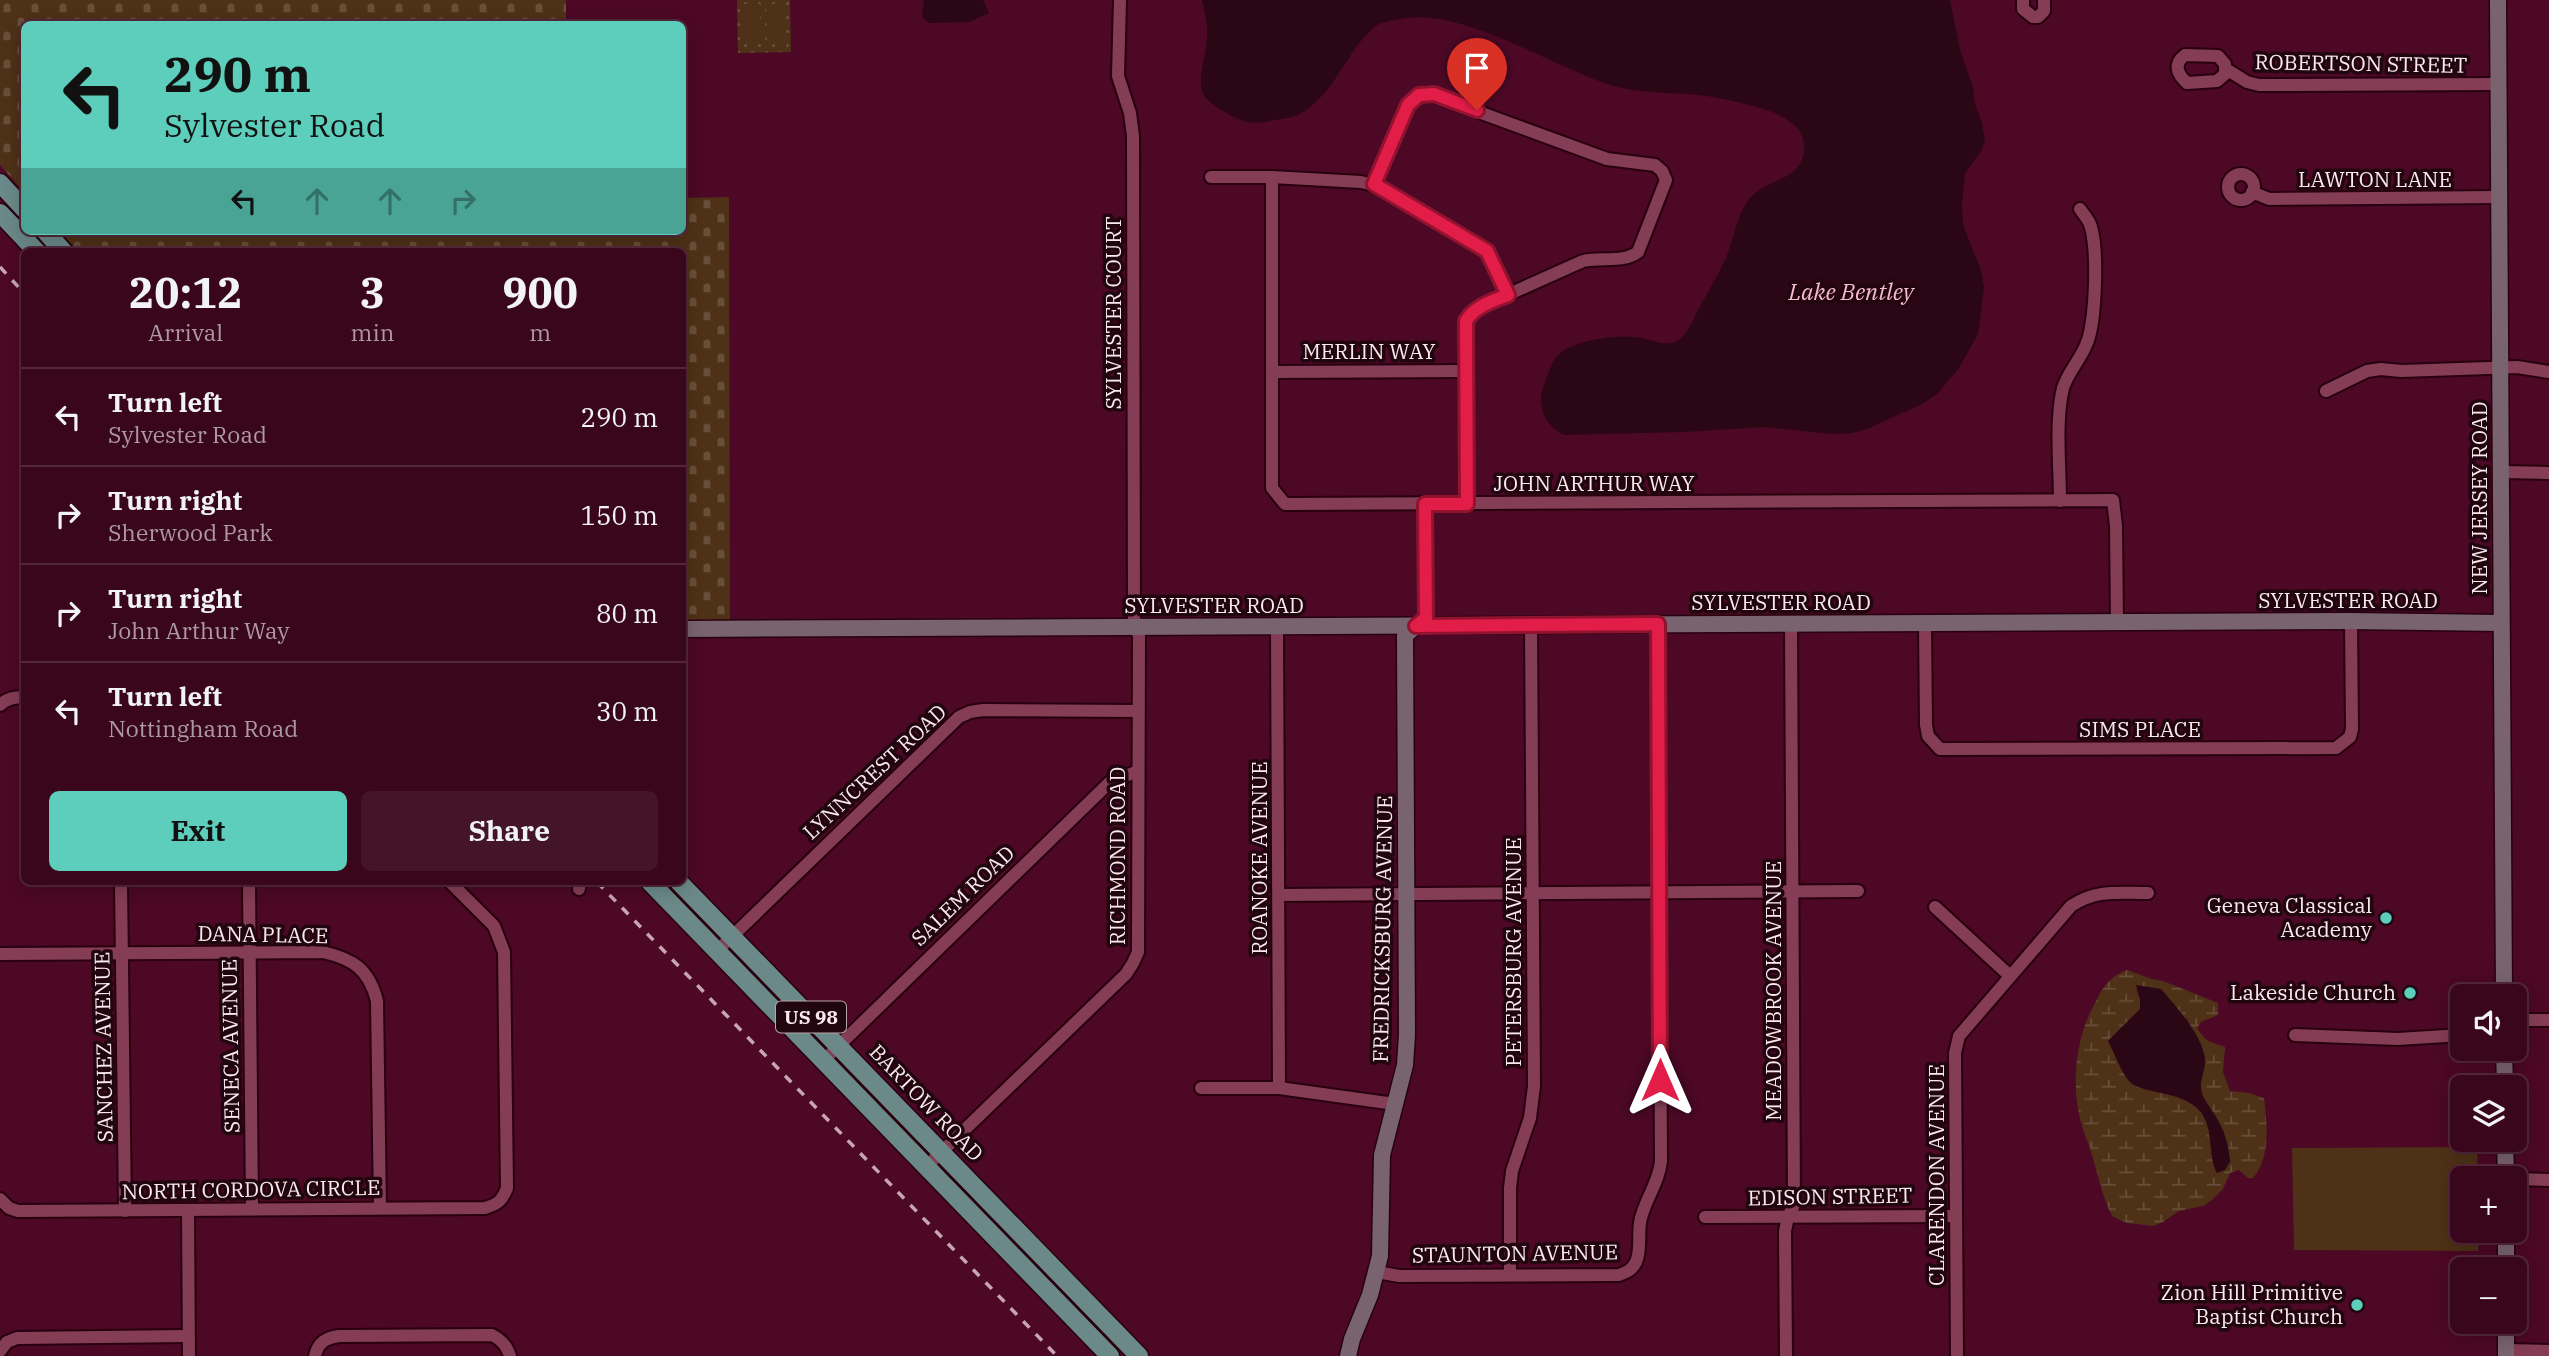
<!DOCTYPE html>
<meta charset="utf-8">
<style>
:root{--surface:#39061c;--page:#441429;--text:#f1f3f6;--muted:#ab99a3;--line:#53273b;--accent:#5ccebb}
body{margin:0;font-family:"IBM Plex Serif",serif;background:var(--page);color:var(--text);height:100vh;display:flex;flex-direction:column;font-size:26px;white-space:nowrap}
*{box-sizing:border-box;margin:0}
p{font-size:23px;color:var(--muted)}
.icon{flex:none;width:38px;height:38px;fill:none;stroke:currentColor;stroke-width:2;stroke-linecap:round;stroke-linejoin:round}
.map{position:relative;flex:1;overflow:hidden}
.drawer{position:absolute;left:21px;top:248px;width:665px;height:637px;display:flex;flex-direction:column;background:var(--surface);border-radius:10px;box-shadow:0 4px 18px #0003,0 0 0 2px var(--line)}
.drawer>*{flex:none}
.top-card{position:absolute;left:21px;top:21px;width:665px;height:214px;border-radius:10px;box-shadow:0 4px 18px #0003,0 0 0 2px var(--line);background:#5ccebb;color:#111;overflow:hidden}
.buttons{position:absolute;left:2450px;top:984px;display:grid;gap:14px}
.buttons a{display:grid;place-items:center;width:77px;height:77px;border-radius:10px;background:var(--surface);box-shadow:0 4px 18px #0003,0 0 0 2px var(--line);font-size:35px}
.pin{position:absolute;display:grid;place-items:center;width:60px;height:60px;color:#fff;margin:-72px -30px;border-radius:50% 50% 50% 0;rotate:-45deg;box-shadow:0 0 7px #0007}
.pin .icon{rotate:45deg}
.me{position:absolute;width:77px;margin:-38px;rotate:0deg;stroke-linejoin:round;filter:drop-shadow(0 0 5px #0008)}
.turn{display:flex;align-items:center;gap:24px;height:147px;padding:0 28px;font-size:32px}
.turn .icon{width:91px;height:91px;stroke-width:2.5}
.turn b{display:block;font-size:49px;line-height:60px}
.lanes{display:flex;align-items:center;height:66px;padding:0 28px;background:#0003;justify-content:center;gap:35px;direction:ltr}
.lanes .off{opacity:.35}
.eta{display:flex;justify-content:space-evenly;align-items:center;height:119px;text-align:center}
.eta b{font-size:42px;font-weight:700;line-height:49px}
.primary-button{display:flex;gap:14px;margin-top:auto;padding:14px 28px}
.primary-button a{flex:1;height:80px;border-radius:10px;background:var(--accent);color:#111;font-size:28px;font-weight:700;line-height:80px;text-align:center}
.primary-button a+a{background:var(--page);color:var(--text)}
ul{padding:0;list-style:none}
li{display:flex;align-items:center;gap:21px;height:98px;padding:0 28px;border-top:2px solid var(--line)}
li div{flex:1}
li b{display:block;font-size:26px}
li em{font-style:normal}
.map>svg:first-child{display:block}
.green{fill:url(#green-dots)}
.wetland{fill:url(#wetland-marsh);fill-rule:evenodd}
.cemetery{fill:url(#cemetery-stones)}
.pitch{fill:#4e3117}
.water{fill:#2b0615}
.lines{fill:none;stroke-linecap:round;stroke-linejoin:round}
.street-casing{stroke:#29000f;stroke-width:16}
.secondary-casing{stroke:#29000f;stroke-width:19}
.primary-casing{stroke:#29000f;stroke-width:21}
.street{stroke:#843d55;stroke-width:12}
.secondary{stroke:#78636f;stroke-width:16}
.primary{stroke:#6b8989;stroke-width:18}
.rail{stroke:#c7a6b2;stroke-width:3.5;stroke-dasharray:9 9;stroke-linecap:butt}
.route-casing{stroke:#92132f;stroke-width:18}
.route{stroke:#e11d48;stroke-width:12}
.poi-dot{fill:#5ccebb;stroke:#210610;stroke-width:2.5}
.labels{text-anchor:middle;stroke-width:7;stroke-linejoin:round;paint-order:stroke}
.shield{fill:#210610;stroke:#baa5ab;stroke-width:2}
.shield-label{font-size:19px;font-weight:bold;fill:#fbe9ed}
.street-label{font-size:21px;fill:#fbe9ed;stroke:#210610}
.poi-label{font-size:21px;fill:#fbe9ed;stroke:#210610;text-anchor:end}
.water-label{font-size:23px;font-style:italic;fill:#f8bacb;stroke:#210610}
</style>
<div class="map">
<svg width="2549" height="1356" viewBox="0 0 2549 1356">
<defs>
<pattern id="green-dots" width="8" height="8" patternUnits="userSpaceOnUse" patternTransform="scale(1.75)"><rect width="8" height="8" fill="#4e3117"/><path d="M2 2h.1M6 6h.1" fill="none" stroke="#684f39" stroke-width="1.8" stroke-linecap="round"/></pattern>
<pattern id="wetland-marsh" width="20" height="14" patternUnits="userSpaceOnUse" patternTransform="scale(1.75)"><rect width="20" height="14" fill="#4e3117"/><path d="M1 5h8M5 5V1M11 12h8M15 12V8" fill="none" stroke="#684f39"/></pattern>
<pattern id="cemetery-stones" width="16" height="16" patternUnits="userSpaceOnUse" patternTransform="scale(1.75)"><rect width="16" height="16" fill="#4e3117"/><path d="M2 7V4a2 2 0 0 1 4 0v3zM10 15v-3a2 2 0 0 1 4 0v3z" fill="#684f39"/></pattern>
</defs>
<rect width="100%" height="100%" fill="#4c0825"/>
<polygon class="green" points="737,0 790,0 791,52 738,53"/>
<path class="wetland" d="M2127 970 2152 979 2163 981 2218 1003V1015L2201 1022 2197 1028C2208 1044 2210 1041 2225 1047L2223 1072 2230 1091 2249 1093 2264 1098C2267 1124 2271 1157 2253 1178H2248L2239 1170 2230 1173 2223 1189 2212 1200 2203 1206 2179 1211 2163 1222 2154 1226 2127 1223 2112 1216C2102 1196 2098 1175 2092 1155 2088 1142 2083 1131 2080 1119 2071 1081 2076 1037 2095 1003 2104 986 2108 978 2127 970ZM2136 989 2187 1019 2205 1058 2200 1084 2202 1094 2224 1132 2230 1162 2217 1173C2207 1153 2215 1130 2200 1111 2181 1089 2140 1095 2128 1079 2119 1068 2115 1053 2108 1041L2140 1009V999Z"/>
<g class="cemetery">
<polygon points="0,0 566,0 566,24 24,24 24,192 0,165"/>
<polygon points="729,197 730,620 683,620 682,252 79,252 59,231 682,231 683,198"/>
</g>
<g class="pitch">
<polygon points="743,4 760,4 761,42 743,42"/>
<polygon points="766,4 784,4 784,41 767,42"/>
<polygon points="2477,1147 2478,1178 2462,1178 2462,1230 2478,1230 2478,1251 2294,1250 2292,1148"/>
</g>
<g class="water">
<polygon points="924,0 983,0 989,13 969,22 928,23 922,16"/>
<path d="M1202 0H1950L1960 50 1973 88 1975 104 1982 123 1985 141 1981 151 1965 173 1962 205 1963 225 1981 270 1984 288 1978 334 1959 368 1938 393 1924 403 1867 429 1852 433 1832 434 1763 427 1683 432 1564 435C1553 430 1544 420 1542 407 1539 397 1543 387 1547 377 1550 369 1552 362 1558 355 1574 339 1620 334 1642 338 1656 341 1668 349 1682 337 1689 331 1694 318 1698 310 1707 293 1717 277 1725 260 1734 241 1735 220 1747 202 1763 176 1806 184 1804 145 1803 135 1800 130 1793 124 1781 114 1768 110 1753 106 1735 101 1717 97 1698 95 1669 92 1640 94 1611 85 1553 67 1461 6 1400 19 1392 20 1382 22 1376 26 1346 49 1336 95 1298 115 1291 118 1282 119 1274 120 1258 124 1247 124 1232 116 1223 111 1207 103 1203 93 1197 76 1207 54 1207 37 1208 24 1205 12 1202 0Z"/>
<path d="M2136 985 2161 989C2175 1005 2203 1036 2205 1059 2206 1072 2197 1083 2203 1097 2206 1103 2211 1109 2215 1115 2224 1130 2229 1145 2230 1162L2225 1170 2217 1173C2207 1153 2215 1130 2200 1111 2181 1089 2139 1095 2128 1080 2119 1068 2115 1053 2108 1041L2140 1009V999Z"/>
</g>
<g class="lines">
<g class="street-casing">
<g id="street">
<polyline points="2023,0 2023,9 2033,17 2038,17 2044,11 2044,0"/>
<path d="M2185 55 2218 56 2225 64V74L2217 81 2187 83C2177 74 2173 64 2185 55Z"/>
<polyline points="2226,69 2247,82 2259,85 2498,84"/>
<circle cx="2241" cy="187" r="13"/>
<polyline points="1211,177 1272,177 1361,182 1374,185 1487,251 1508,295"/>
<polyline points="1272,177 1272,488 1285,504 2113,500 2116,526 2117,622"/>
<path d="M1374 185 1408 105 1419 95 1427 93 1607 159 1655 165 1662 171 1666 180 1638 252C1624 263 1602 257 1583 261L1478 308C1468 315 1466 320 1465 332L1467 504"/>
<polyline points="2252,192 2269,199 2499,197"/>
<polyline points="1273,372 1466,371"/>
<polyline points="2326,391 2367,371 2381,369 2401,371 2517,367 2549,372"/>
<polyline points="2502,472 2549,473"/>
<path d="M2060 501C2060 466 2055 421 2063 388 2068 372 2080 360 2086 345 2096 325 2099 242 2089 222 2087 218 2083 213 2080 209"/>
<polyline points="1925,624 1926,725 1928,736 1940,749 2336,748 2350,737 2352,729 2351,621"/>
<polyline points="1416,626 1426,618 1425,504"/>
<polyline points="1277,627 1279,1088"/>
<path d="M0 705C7 698 15 697 24 697"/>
<polyline points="121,882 125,1211"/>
<polyline points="249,882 252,1209"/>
<polyline points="579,889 580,882"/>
<polyline points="1279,895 1858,891"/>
<polyline points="1935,907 2010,976"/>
<polyline points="717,951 959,717 970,712 983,710 1138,711"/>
<path d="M0 954 323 952C353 959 369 969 377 1001L380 1208"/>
<polyline points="2515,1020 2549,1020"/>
<polyline points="2295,1035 2398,1039 2462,1035"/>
<polyline points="824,1060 1110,782 1138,771"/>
<polyline points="1201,1088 1279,1088 1395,1104"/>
<polyline points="927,1166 1126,974 1133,963 1138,952 1139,636 1134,619 1133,136 1130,113 1118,76 1120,0"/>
<polyline points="2515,1179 2549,1180"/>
<path d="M0 1199 9 1208 18 1211 485 1208C498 1204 502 1201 507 1188L504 952 494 926 450 882"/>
<polyline points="188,1211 189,1356"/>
<polyline points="1705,1217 1956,1216"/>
<path d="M1377 1272 1399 1276 1619 1275C1627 1272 1632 1270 1636 1262 1642 1249 1637 1232 1641 1218 1646 1198 1659 1182 1661 1161L1658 624"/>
<polyline points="1510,1275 1510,1188 1512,1171 1530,1118 1534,1086 1531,625"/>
<polyline points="2506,1350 2549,1351"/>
<polyline points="0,1351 7,1342 17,1338 187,1336"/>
<path d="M315 1356C318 1342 326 1338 339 1336L492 1335C502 1340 507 1346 510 1356"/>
<polyline points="1786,1356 1785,1231 1788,1217 1794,1205 1791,624"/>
<path d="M1957 1356 1955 1053 1959 1036 2071 906C2097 889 2118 893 2148 893"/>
</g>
</g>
<g class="secondary-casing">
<g id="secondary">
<polyline points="2498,0 2504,996"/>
<polyline points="682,629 2349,621 2501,623"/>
<polyline points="2504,1048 2505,1087"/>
<polyline points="2505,1139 2506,1178"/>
<polyline points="2506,1230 2506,1269"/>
<polyline points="1348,1356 1352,1339 1370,1295 1380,1256 1382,1155 1405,1065 1407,1035 1405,635 1416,626"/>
<polyline points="2506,1356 2506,1321"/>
</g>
</g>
<g class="primary-casing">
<g id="primary">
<polyline points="0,183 24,209"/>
<polyline points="0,213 37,252"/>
<polyline points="45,231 64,252"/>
<polyline points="650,882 1110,1356"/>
<polyline points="679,882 1139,1356"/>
</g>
</g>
<use href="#street" class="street"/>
<use href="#secondary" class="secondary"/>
<use href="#primary" class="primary"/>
<g class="rail">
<polyline points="0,267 24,293"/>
<polyline points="597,882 1057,1356"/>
</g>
</g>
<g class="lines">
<g class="route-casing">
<path id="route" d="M1477 110 1434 94 1419 95 1408 105 1374 184 1487 251 1508 295C1493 301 1475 306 1466 321L1467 504H1425L1426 618 1416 626 1658 624 1660 1080"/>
</g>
<use href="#route" class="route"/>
</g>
<g class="poi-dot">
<circle cx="2386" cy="918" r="7"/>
<circle cx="2410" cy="993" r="7"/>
<circle cx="2357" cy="1305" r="7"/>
</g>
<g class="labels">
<rect class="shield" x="776" y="1001.5" width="70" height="31" rx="5"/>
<g class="shield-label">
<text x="811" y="1024">US 98</text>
</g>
<g class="street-label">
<text transform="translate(2361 64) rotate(1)" y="7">ROBERTSON STREET</text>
<text x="2375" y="187">LAWTON LANE</text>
<text transform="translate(1114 313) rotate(-90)" y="7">SYLVESTER COURT</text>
<text x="1369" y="359">MERLIN WAY</text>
<text x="1594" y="491">JOHN ARTHUR WAY</text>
<text transform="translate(2480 498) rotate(-90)" y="7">NEW JERSEY ROAD</text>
<text x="2348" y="608">SYLVESTER ROAD</text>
<text x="1781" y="610">SYLVESTER ROAD</text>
<text x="1214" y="613">SYLVESTER ROAD</text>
<text x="2140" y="737">SIMS PLACE</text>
<text transform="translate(875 772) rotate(-43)" y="7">LYNNCREST ROAD</text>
<text transform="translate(1118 856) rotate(-90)" y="7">RICHMOND ROAD</text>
<text transform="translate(1260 858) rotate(-90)" y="7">ROANOKE AVENUE</text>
<text transform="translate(963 896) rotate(-44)" y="7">SALEM ROAD</text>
<text transform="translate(1383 929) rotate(-89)" y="7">FREDRICKSBURG AVENUE</text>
<text transform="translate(263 935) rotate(1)" y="7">DANA PLACE</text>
<text transform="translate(1514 952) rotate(-90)" y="7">PETERSBURG AVENUE</text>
<text transform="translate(1774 991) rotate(-90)" y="7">MEADOWBROOK AVENUE</text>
<text transform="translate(231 1046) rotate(-91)" y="7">SENECA AVENUE</text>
<text transform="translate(104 1047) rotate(-91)" y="7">SANCHEZ AVENUE</text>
<text transform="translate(926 1103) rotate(46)" y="7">BARTOW ROAD</text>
<text transform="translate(1937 1175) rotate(-90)" y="7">CLARENDON AVENUE</text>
<text transform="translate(251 1190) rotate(-1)" y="7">NORTH CORDOVA CIRCLE</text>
<text transform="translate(1830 1197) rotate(-1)" y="7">EDISON STREET</text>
<text transform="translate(1515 1254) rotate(-1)" y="7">STAUNTON AVENUE</text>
</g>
<g class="poi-label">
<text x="2372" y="913">Geneva Classical<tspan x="2372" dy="24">Academy</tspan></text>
<text x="2396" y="1000">Lakeside Church</text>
<text x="2343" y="1300">Zion Hill Primitive<tspan x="2343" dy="24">Baptist Church</tspan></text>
</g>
<g class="water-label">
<text x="1851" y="300">Lake Bentley</text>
</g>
</g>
</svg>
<div class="buttons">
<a><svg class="icon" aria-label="sound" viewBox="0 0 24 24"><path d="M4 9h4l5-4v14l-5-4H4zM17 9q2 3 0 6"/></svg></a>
<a><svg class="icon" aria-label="layers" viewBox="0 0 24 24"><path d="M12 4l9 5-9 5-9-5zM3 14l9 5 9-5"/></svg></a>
<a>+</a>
<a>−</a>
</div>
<div class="pin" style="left:1477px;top:110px;background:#d93025"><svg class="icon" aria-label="arrive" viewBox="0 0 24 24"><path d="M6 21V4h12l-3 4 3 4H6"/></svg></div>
<svg class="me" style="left:1660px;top:1080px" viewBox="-20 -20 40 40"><path d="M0-17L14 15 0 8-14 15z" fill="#e11d48" stroke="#fff" stroke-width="4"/></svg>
<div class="top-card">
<div class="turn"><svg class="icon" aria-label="left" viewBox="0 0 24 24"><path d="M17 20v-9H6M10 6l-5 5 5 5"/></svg><div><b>290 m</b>Sylvester Road</div></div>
<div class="lanes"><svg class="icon" aria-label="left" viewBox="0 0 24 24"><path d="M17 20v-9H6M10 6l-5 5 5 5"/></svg><svg class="icon off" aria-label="ahead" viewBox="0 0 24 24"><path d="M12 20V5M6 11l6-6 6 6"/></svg><svg class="icon off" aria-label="ahead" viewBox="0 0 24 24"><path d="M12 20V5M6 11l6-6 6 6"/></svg><svg class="icon off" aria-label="right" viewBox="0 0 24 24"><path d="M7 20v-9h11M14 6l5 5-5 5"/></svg></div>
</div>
<section class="drawer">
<div class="eta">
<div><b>20:12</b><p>Arrival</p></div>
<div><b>3</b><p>min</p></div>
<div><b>900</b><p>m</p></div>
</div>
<ul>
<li><svg class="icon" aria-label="left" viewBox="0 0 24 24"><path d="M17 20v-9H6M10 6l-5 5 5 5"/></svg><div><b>Turn left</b><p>Sylvester Road</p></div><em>290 m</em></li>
<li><svg class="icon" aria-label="right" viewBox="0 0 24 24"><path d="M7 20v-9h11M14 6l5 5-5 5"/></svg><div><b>Turn right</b><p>Sherwood Park</p></div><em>150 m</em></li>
<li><svg class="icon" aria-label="right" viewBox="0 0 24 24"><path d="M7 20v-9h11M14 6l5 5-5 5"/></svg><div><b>Turn right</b><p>John Arthur Way</p></div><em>80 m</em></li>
<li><svg class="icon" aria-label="left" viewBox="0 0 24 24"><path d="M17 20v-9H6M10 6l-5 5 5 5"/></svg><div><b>Turn left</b><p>Nottingham Road</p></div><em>30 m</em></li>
</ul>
<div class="primary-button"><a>Exit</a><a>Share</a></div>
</section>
</div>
